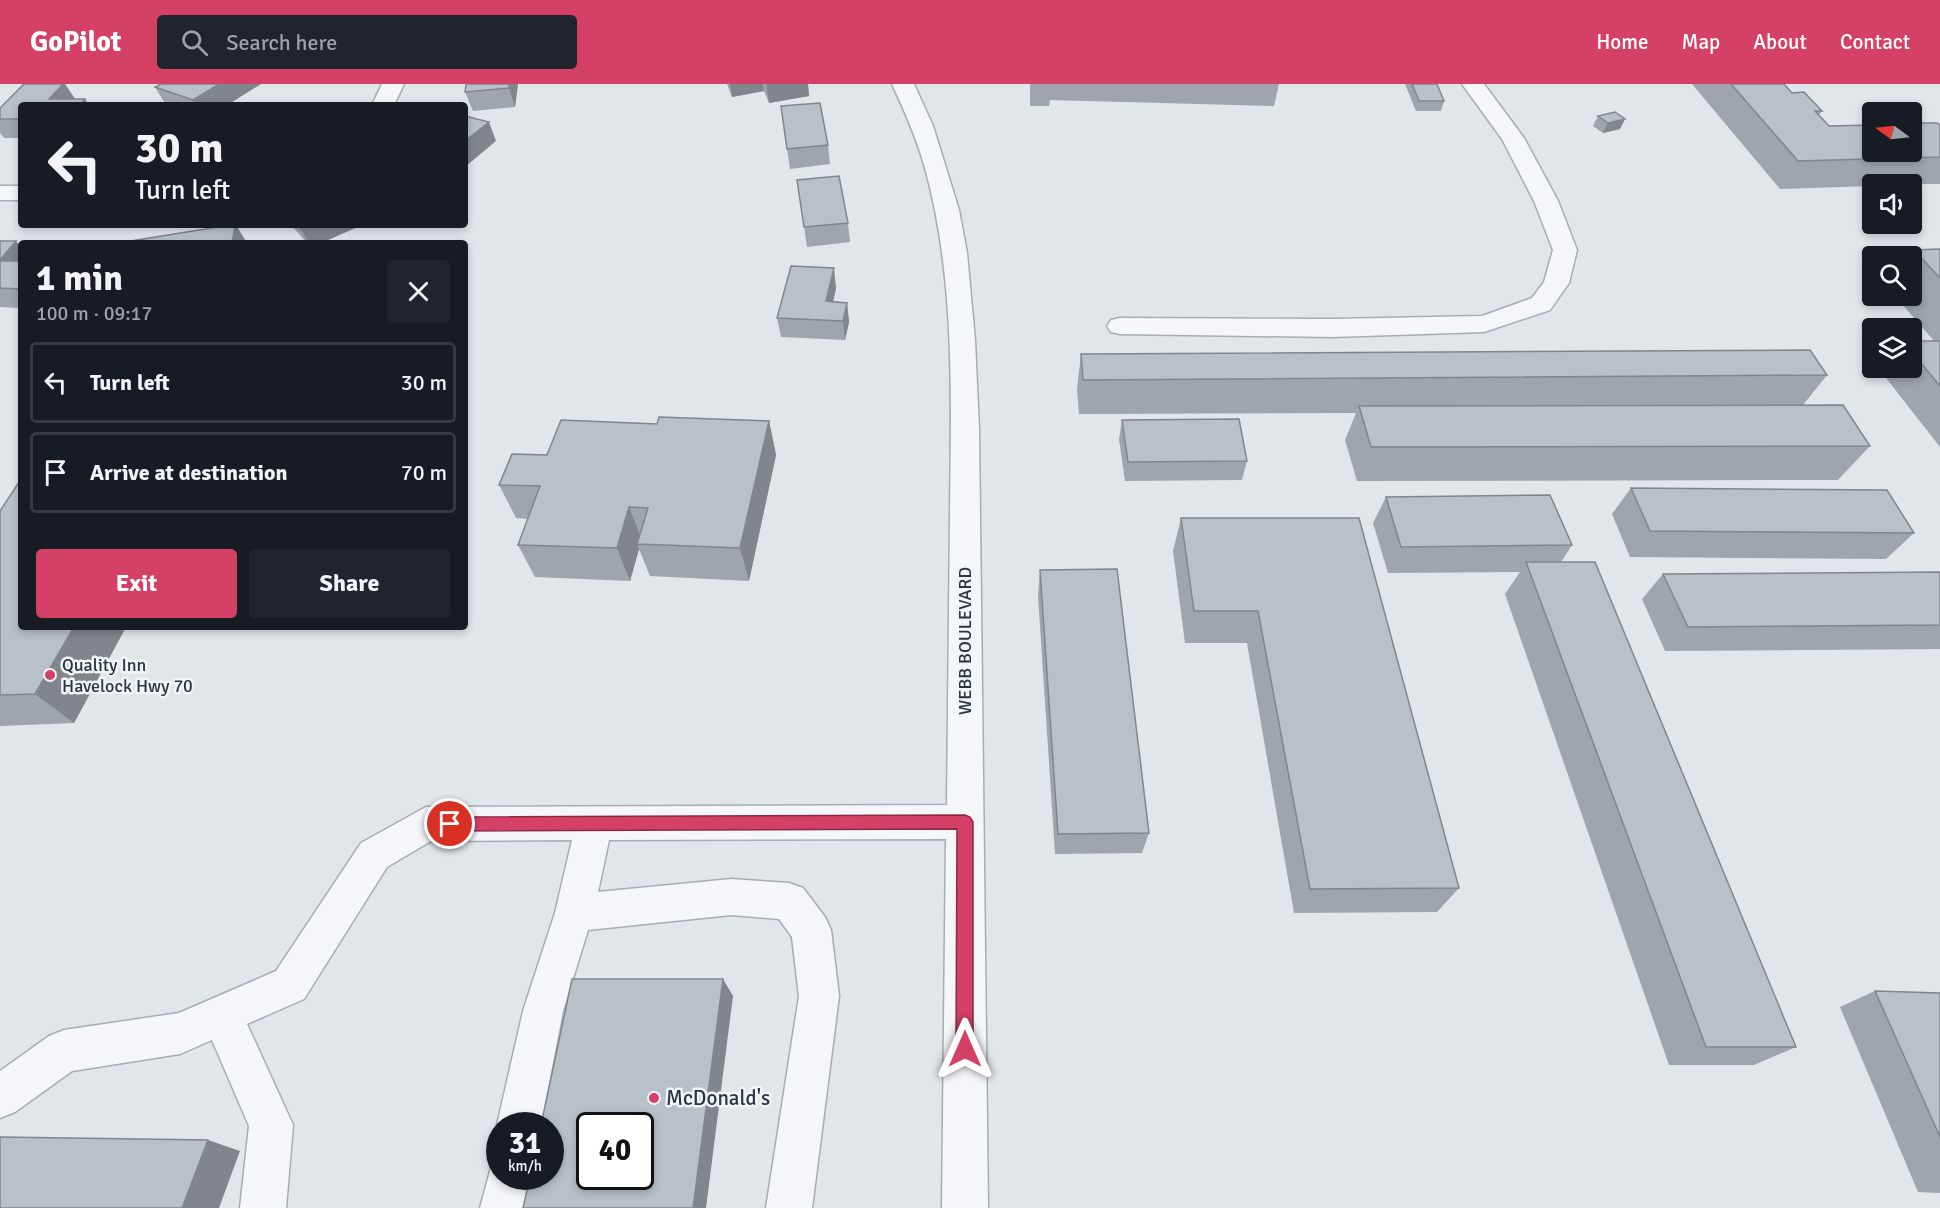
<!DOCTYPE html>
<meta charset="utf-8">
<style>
:root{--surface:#171b24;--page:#20242c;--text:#f1f3f6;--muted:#9ea1a6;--line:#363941;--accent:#d54166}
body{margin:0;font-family:Signika,sans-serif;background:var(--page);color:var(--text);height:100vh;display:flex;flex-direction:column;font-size:22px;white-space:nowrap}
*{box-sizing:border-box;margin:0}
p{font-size:20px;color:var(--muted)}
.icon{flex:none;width:33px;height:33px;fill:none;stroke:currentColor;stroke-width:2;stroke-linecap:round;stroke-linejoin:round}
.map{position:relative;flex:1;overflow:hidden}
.details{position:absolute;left:18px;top:156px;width:450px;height:390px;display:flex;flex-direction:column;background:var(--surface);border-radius:6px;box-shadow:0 3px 9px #0003}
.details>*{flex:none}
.banner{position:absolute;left:18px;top:18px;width:450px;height:126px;border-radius:6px;box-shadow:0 3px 9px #0003;background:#171b24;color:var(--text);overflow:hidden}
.needle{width:39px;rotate:285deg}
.tools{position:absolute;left:1862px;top:18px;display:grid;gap:12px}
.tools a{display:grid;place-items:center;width:60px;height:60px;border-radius:6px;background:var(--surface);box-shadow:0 3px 9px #0003;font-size:30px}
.speed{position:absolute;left:486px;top:1028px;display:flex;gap:12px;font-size:30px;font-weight:700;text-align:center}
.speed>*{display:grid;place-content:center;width:78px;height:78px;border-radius:50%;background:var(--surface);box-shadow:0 3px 9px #0003;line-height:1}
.speed small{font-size:15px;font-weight:400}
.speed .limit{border:3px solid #111;border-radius:9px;background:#fff;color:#111}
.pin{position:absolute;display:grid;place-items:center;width:51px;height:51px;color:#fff;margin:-26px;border:3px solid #fff;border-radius:50%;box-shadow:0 2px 6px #0007}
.me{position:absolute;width:66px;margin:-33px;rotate:0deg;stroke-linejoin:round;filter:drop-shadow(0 0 4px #0008)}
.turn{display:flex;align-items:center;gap:21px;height:126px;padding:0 18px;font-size:27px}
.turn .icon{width:78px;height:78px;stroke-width:2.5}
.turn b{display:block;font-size:42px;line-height:51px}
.round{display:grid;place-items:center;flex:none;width:63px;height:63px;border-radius:6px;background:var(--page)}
.head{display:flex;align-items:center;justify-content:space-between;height:102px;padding:0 18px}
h1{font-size:36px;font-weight:700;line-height:45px}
.cta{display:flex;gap:12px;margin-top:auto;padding:12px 18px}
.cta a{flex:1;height:69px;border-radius:6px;background:var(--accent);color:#fff;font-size:24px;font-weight:700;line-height:69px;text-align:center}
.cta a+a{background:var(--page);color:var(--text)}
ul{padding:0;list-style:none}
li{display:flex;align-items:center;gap:18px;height:81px;margin:0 12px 9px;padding:0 6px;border:3px solid var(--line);border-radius:6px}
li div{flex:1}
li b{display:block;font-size:22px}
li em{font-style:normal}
header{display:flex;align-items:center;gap:36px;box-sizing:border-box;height:84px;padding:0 30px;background:var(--accent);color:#fff}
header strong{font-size:28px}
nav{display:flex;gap:33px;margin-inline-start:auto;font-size:21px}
.search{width:420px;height:54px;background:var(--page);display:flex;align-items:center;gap:15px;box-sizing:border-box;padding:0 21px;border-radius:6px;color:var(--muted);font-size:22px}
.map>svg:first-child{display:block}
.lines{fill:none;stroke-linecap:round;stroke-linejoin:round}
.minor-casing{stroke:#a6adb5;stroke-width:3}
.minor{fill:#f4f6f9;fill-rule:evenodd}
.wall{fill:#9ea5ac}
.shaded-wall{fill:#81868c}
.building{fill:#b8c0c8;stroke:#81868c;stroke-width:1.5;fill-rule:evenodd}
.route{fill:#d54166;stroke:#8a2a42;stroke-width:1.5}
.poi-dot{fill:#d54166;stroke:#f1f5f8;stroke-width:2}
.labels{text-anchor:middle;stroke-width:5;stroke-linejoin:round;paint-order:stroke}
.street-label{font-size:18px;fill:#293543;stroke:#f1f5f8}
.poi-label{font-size:18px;fill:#293543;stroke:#f1f5f8;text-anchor:start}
.near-poi-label{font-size:21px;fill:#293543;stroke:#f1f5f8;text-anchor:start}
</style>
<header>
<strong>GoPilot</strong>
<div class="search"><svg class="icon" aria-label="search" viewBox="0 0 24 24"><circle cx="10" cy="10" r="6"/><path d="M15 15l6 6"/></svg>Search here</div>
<nav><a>Home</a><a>Map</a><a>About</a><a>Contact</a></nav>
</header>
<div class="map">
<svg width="1940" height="1124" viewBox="0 0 1940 1124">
<rect width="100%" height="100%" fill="#e1e6eb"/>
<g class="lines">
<g class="minor-casing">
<g id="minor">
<polygon points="382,0 404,0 394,21 372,21"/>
<path d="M892 0H914L933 42 959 126 967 169 975 256 979 345 988 1124H942L946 755 609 756 598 808 731 795 789 799 803 804 825 833 831 846 839 912 812 1124H766L799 912 792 853 779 835 731 831 588 846 563 927 541 1041H500V1046L497 1041 523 927 555 829 572 756 431 757 387 783 304 915 247 940 293 1041 286 1124H240L249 1042 212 956 180 970 72 987 15 1028 0 1034V987L49 952 64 946 179 929 276 887 361 759 426 723 947 721C948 625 949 528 950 431 951 316 956 196 925 84 917 55 905 28 892 0Z"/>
<polygon points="1462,0 1484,0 1524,54 1558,117 1577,166 1569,199 1550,226 1484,248 1333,253 1120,250 1111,248 1107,242 1111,236 1120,234 1333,235 1482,232 1532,214 1544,198 1553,166 1534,117 1502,55"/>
<rect x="0" y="102" width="21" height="14"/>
<polygon points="500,1074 500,1092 531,1092 524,1124 480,1124 493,1076"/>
</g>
</g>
<use href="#minor" class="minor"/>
</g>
<g class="wall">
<polygon points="22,0 65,0 75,15 21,21 21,54 4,54 0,49 0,24 23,1"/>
<polygon points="161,0 261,0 227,21 166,21 155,3"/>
<polygon points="518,0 515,23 473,27 465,8"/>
<polygon points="727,0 808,0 809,12 769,19 764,7 732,13"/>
<polygon points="1030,0 1279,0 1274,22 1050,16 1049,22 1030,22"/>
<polygon points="1405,0 1437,0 1444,17 1441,27 1416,27"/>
<polygon points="1692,0 1784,0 1792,9 1822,27 1819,31 1829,42 1940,41 1940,100 1872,100 1872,102 1780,105"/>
<polygon points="781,22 828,61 830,80 790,85"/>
<polygon points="1598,32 1620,45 1603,49 1593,42"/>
<polygon points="797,96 848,139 850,158 807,163"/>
<polygon points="291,141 362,141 321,159 307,159"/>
<polygon points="0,157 21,163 21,224 0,223"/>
<polygon points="1940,165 1940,363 1879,285 1881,284 1911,284 1911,257 1934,257 1895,212 1911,212 1911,172 1909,172 1914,166"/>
<polygon points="836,204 833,218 847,219 849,238 845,256 781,253 777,234"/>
<polygon points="1081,270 1827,291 1803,321 1870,362 1838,396 1357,397 1345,356 1356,329 1079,330 1077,305"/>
<polygon points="1122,336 1247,377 1242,396 1125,397 1119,355"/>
<polygon points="769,337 776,371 749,497 650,492 639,465 630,497 535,493 518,461 528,435 516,434 499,401 657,340"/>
<polygon points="1631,404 1914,449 1886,475 1630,473 1612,430"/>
<polygon points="1386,413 1572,461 1561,478 1796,963 1754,981 1669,981 1505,510 1520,488 1388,489 1373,439"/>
<polygon points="0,427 21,543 126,543 74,639 0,642"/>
<polygon points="1181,434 1359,434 1459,804 1437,828 1294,829 1247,559 1185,559 1173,467"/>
<polygon points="1040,486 1149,749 1142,769 1055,770 1038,512"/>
<polygon points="1940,488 1940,565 1665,567 1642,515 1663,490"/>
<polygon points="1875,907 1940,909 1940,1109 1918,1108 1840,923"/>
</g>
<g class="shaded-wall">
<polygon points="63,0 65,0 77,18 49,15"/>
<polygon points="219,0 261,0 227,21 196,21 193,16"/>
<polygon points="509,0 518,0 515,23 509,4"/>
<polygon points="730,0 763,0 764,7 732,13"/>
<polygon points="766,0 808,0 809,12 769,19"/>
<polygon points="85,15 89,21 80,21"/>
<polygon points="1625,35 1620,45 1603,49 1608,39"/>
<polygon points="489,38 496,57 465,83 465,57"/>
<polygon points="235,141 236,141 247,159 232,159"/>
<polygon points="307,141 362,141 321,159 309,159 300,144"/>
<polygon points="16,157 21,163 21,190 0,178 0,176"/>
<polygon points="834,184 836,204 829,237 826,217"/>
<polygon points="847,219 849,238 845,256 843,237"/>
<polygon points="769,337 776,371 749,497 740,464"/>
<polygon points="629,423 642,456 637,460 639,465 630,497 617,464"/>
<polygon points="74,543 126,543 74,639 35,610"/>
<polygon points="723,895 733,912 706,1124 693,1124"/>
<polygon points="208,1056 240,1067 219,1124 182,1124"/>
</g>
<g class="building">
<polygon points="24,0 63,0 49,15 85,15 80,21 21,21 21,35 0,35 0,24"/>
<polygon points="161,0 219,0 193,16 155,3"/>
<polygon points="466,0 509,0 509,4 465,8"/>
<polygon points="1412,0 1437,0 1444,17 1419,17"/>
<polygon points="1731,0 1784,0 1792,9 1804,8 1822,27 1815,27 1829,42 1872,41 1872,68 1911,68 1911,39 1937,39 1940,41 1940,73 1798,77"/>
<polygon points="820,19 828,61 787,65 781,22"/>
<polygon points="1615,28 1625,35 1608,39 1598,32"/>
<polygon points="465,32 489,38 465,57"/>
<polygon points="839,92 848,139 804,143 797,96"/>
<polygon points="230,141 235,141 232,159 130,159 131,157"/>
<polygon points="297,141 307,141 300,144"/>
<polygon points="0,157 16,157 0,176"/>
<polygon points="1940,165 1940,194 1914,166"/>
<polygon points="0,177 21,177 21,205 0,204"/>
<polygon points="791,182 834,184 826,217 847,219 843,237 777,234"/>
<polygon points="1911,257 1940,257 1940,302 1911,267"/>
<polygon points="1810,266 1827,291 1083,296 1081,270"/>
<polygon points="1843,321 1870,362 1371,363 1359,322"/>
<polygon points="659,333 769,337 740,464 637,460 648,424 629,423 617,464 518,461 540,402 499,401 512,370 547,371 561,336 657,340"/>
<polygon points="1239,335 1247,377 1128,378 1122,336"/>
<polygon points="21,395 21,543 74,543 35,610 0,611 0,427"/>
<polygon points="1631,404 1887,406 1914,449 1650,447"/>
<polygon points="1550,411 1572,461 1401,463 1386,413"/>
<polygon points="1181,434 1359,434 1459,804 1310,805 1258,527 1194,527"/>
<polygon points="1526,478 1595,478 1796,963 1706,963"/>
<polygon points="1117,485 1149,749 1058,750 1040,486"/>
<polygon points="1940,488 1940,541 1688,543 1663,490"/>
<path d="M572 895H723L693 1124H523L530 1092H550V1041H541ZM590 1041H640V1092H590Z"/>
<polygon points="1875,907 1940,909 1940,1053"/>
<polygon points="0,1053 208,1056 182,1124 0,1124"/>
</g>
<polygon class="route" points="965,731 970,733 973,738 973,965 971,971 965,974 959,971 956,965 957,745 450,747 445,745 443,740 445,735 450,733"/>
<g class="poi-dot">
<circle cx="50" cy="591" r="6"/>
<circle cx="654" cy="1014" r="6"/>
</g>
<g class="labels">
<g class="street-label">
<text transform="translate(965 557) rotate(-90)" y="6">WEBB BOULEVARD</text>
</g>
<g class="poi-label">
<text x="62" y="587">Quality Inn<tspan x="62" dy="21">Havelock Hwy 70</tspan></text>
</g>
<g class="near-poi-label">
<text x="666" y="1021">McDonald's</text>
</g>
</g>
</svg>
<div class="tools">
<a><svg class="needle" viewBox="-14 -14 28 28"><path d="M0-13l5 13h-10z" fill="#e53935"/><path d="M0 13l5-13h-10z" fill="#9ea1a6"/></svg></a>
<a><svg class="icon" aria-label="sound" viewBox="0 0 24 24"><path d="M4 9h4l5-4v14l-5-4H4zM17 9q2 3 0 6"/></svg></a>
<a><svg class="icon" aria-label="search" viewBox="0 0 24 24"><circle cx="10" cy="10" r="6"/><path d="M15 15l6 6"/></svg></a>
<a><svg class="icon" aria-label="layers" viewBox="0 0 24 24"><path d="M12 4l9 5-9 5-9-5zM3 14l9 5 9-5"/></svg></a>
</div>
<div class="speed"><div>31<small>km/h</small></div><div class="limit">40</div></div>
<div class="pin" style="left:450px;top:740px;background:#d93025"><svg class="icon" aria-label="arrive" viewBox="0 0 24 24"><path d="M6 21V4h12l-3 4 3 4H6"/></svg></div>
<svg class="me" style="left:965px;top:965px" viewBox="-20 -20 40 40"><path d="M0-17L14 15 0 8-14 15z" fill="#d54166" stroke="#fff" stroke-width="4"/></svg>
<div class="banner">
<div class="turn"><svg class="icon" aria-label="left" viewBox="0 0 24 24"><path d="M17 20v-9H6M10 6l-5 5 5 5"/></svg><div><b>30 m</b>Turn left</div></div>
</div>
<section class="details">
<div class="head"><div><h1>1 min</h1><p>100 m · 09:17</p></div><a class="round"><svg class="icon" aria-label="close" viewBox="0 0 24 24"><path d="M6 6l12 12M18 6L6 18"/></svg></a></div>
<ul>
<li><svg class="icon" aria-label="left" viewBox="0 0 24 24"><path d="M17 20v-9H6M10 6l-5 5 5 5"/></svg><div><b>Turn left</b></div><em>30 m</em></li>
<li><svg class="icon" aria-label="arrive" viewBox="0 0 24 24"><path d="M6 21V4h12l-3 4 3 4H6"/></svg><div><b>Arrive at destination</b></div><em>70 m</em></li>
</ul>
<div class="cta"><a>Exit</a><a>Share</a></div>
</section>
</div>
